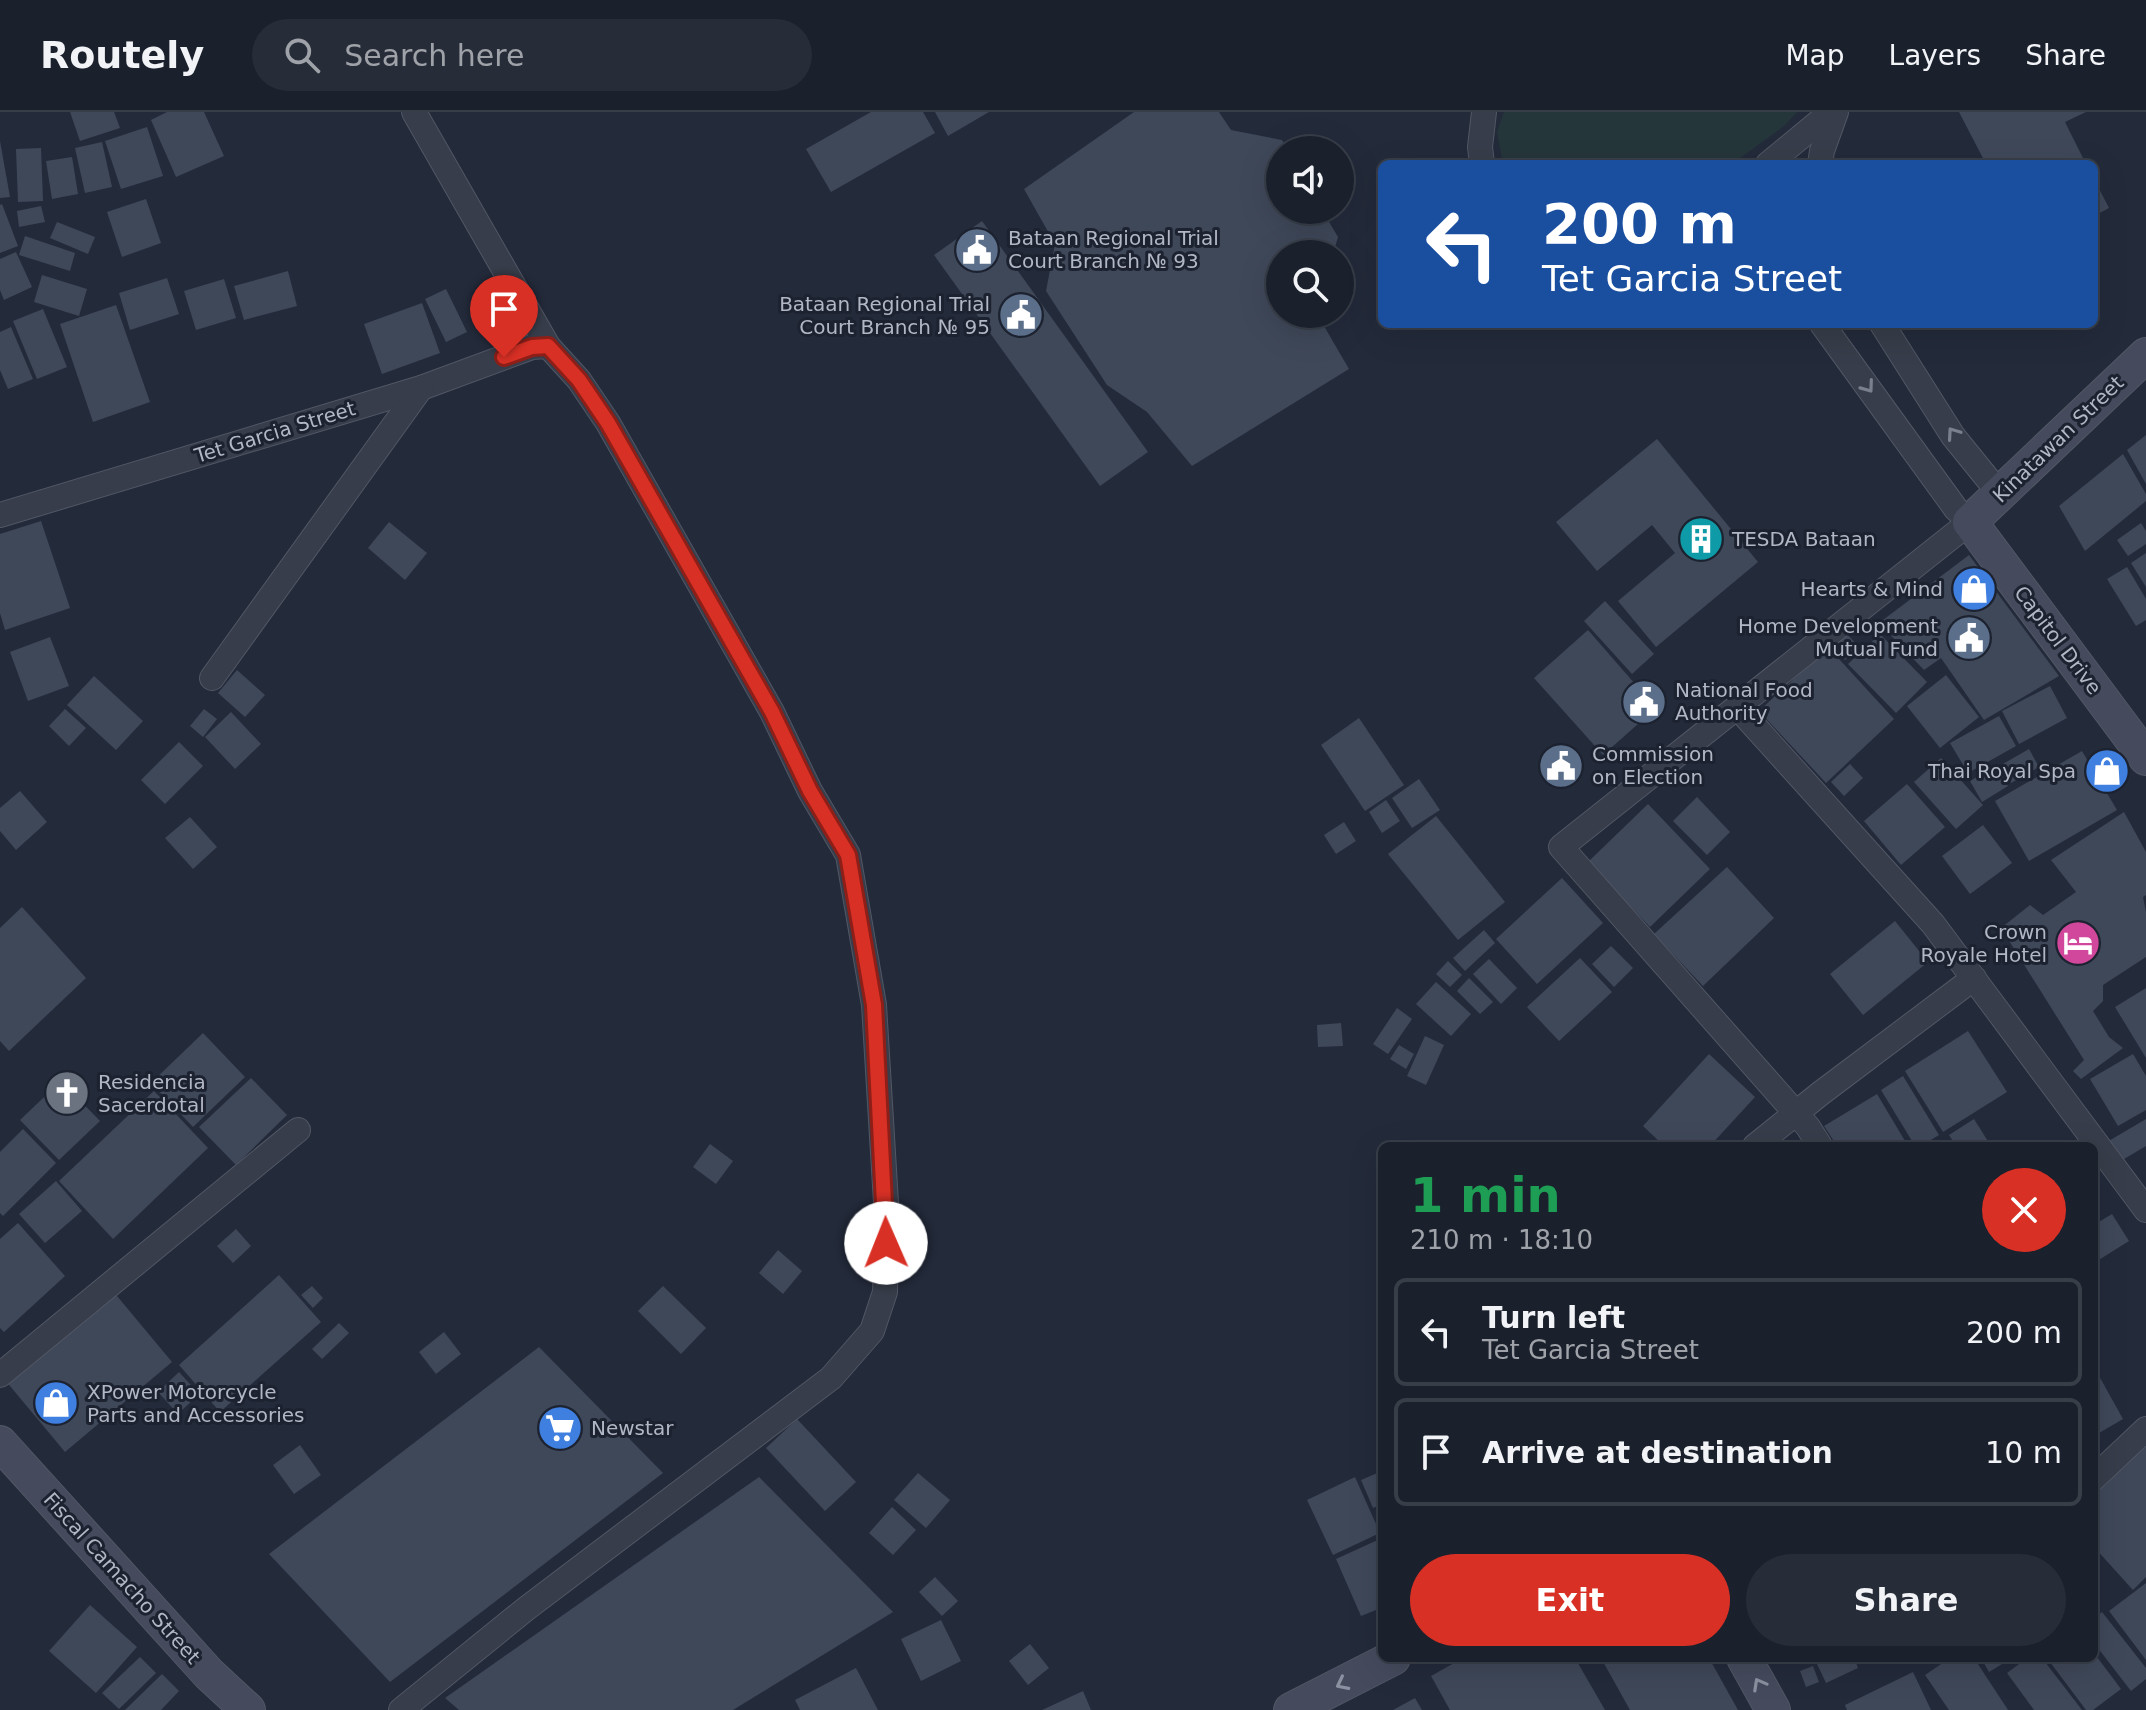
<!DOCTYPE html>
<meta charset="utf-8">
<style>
:root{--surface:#1a202c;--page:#272d38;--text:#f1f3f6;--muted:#9fa3a9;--line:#383e48;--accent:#d93025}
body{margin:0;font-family:"DejaVu Sans",sans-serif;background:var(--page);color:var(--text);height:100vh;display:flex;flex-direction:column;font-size:30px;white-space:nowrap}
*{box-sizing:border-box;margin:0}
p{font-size:26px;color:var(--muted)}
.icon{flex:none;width:44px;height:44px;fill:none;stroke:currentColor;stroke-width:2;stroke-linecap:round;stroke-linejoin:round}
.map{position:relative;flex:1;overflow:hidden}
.details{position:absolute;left:1378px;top:1030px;width:720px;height:520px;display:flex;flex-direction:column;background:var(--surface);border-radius:12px;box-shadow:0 8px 32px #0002,0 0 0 2px var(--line)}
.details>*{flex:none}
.top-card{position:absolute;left:1378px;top:48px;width:720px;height:168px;border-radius:12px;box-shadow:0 8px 32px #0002,0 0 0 2px var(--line);background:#1a4fa0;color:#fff;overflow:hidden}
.controls{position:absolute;left:1266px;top:24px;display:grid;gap:16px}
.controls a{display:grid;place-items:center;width:88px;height:88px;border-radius:50%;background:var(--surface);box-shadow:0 8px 32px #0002,0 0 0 2px var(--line);font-size:40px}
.pin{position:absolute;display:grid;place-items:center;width:68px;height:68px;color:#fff;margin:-82px -34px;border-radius:50% 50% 50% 0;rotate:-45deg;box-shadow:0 0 8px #0007}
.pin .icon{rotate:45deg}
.me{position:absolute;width:88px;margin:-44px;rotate:359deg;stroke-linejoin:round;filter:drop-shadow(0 0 6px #0008)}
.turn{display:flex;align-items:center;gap:28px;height:168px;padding:0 32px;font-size:36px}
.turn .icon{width:104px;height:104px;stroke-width:2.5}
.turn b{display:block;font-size:56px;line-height:68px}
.round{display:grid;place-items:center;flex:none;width:84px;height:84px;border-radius:42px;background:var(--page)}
.head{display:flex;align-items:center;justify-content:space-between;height:136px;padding:0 32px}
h1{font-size:48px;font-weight:700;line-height:60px;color:#1e9e55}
.primary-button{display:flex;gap:16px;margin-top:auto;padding:16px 32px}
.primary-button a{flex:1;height:92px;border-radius:48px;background:var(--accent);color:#fff;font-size:32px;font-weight:700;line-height:92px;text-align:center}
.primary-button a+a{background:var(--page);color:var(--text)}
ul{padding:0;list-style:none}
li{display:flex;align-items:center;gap:24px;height:108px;margin:0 16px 12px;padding:0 16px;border:4px solid var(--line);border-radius:12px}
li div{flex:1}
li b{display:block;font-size:30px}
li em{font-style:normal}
header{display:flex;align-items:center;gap:48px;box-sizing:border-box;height:112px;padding:0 40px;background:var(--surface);border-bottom:2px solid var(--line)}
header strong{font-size:38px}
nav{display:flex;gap:44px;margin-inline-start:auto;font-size:28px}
.search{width:560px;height:72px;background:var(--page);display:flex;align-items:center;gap:20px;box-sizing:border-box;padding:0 28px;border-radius:44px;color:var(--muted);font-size:30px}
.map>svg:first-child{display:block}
.green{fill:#25363b}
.building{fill:#3f4859}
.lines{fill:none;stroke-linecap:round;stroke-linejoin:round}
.street-casing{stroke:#525765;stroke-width:26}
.secondary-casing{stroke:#525765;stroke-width:36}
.street{stroke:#373d4a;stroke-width:24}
.secondary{stroke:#454b5d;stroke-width:34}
.oneway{stroke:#7b808e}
.oneway2{stroke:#8c91a1}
.route-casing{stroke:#8d1f18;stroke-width:20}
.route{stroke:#d93025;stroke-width:14}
.labels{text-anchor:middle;stroke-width:6;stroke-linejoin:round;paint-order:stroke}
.poi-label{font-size:20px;fill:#b2b7c6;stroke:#1c222f;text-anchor:start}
.street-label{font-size:20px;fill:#b2b7c6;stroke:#1c222f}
</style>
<header>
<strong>Routely</strong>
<div class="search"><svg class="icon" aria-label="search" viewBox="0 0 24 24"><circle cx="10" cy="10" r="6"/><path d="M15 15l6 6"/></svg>Search here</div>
<nav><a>Map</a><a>Layers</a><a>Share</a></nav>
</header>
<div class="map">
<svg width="2146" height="1598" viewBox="0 0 2146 1598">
<rect width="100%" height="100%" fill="#232a3a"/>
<polygon class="green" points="1504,0 1797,0 1784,14 1732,52 1503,52 1497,20"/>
<g class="building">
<polygon points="70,0 114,0 120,16 80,29"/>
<polygon points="167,0 204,0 224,44 176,65 151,8"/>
<polygon points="871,0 923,0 935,21 831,80 806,37"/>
<polygon points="935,0 989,0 948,24"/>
<polygon points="1134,0 1219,0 1231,18 1282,28 1288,38 1280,38 1280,98 1322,98 1338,125 1333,142 1280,142 1280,202 1317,202 1349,257 1192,354 1147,300 1107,273 1046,179 1055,132 1024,77"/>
<polygon points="1959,0 2086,0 2065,10 2086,52 1986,52"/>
<polygon points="147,15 163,64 121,77 105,29"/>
<polygon points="0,29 10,85 0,86"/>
<polygon points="102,30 112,75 85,81 75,36"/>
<polygon points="41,36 43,89 18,90 16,37"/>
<polygon points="72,45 78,82 52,87 46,49"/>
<polygon points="2094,67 2109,96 2094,104"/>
<polygon points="146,87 161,131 122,145 107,100"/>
<polygon points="2,92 18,134 0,141 0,93"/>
<polygon points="41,94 45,110 19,115 17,99"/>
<polygon points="982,109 1148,340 1100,374 934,143"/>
<polygon points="57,110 95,125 88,142 50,126"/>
<polygon points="25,124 75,141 70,159 19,143"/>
<polygon points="16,140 32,175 4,188 0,178 0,147"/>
<polygon points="288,159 297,194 244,208 234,174"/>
<polygon points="42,163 87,177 79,204 34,190"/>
<polygon points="167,166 179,202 130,218 119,181"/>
<polygon points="224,167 236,206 196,218 184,179"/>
<polygon points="446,177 467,220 446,230 425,187"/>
<polygon points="422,191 440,241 382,262 364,212"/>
<polygon points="116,193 150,290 93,310 60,212"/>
<polygon points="43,197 67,255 37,267 13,209"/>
<polygon points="11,215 33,267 8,277 0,258 0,220"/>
<polygon points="2146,323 2146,372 2127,338"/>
<polygon points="1657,327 1758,450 1656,535 1618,489 1675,441 1652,413 1597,459 1556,410"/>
<polygon points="2123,342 2146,382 2146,389 2085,439 2059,394"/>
<polygon points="41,409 70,496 5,518 0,501 0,422"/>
<polygon points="389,410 427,441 405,468 368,436"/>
<polygon points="2141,411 2146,419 2146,432 2128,444 2117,428"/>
<polygon points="2146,441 2146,475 2131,451"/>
<polygon points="1969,443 2059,564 1984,608 1941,546 1924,558 1879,511"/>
<polygon points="2127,455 2146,487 2146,508 2136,514 2107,467"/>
<polygon points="1605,489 1654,542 1632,562 1584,509"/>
<polygon points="1588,518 1656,596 1603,643 1534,566"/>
<polygon points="1847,522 1859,535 1845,548 1833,535"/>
<polygon points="1880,522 1927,570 1896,601 1848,552"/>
<polygon points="50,525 69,574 28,589 10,540"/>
<polygon points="1828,535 1894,607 1826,671 1759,599"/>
<polygon points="237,558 265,583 245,605 218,581"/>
<polygon points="1946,563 1979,605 1940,636 1907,594"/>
<polygon points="94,564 143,609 116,638 67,593"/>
<polygon points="2050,574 2067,606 2019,632 2002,599"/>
<polygon points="65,597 86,616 69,634 49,614"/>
<polygon points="204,597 217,607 203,625 190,614"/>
<polygon points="231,600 261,632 235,657 205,625"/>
<polygon points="1999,604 2016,634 1968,661 1950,631"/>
<polygon points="1359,606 1404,673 1365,699 1321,633"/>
<polygon points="179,630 203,654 165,692 141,668"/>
<polygon points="2029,637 2039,655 2011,671 2001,653"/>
<polygon points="2082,639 2117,698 2029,749 1995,689"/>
<polygon points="1941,646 1983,693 1956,717 1914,670"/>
<polygon points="1850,652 1863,666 1844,684 1831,670"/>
<polygon points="1996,654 2008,674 1982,690 1970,669"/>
<polygon points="1419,667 1440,698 1412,716 1392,686"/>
<polygon points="1907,672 1945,715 1901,753 1864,709"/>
<polygon points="20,679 47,710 16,738 0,719 0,696"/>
<polygon points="1697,685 1730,720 1707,743 1673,709"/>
<polygon points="1386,688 1400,709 1382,721 1369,700"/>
<polygon points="1648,692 1710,757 1650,815 1588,750"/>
<polygon points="2124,700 2146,740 2146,783 2143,785 2146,800 2146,845 2103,873 2103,889 2093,899 2109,925 2123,936 2081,967 2073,959 2084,948 2001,816 2030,793 2043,803 2076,780 2051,748"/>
<polygon points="1436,704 1505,790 1458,828 1388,742"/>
<polygon points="190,705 217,735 193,757 165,726"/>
<polygon points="1344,710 1356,729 1336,742 1324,723"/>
<polygon points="1983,713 2012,751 1970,782 1942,744"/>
<polygon points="1727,755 1774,806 1703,874 1654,822"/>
<polygon points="1562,766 1603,811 1537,872 1496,827"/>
<polygon points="22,795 86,866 9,939 0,929 0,816"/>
<polygon points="1895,809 1928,850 1863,903 1830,862"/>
<polygon points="1484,818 1495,831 1465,859 1453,846"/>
<polygon points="1611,834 1633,856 1614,875 1592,852"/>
<polygon points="1580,846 1612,880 1559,929 1527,895"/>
<polygon points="1489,847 1517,876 1501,892 1473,862"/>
<polygon points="1448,849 1462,863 1450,875 1436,862"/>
<polygon points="1469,866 1493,890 1480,902 1457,879"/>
<polygon points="1436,870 1471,902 1451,924 1416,892"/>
<polygon points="2146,876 2146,946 2115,895"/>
<polygon points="1397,896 1412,907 1388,942 1373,932"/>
<polygon points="1341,911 1343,934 1318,935 1317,913"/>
<polygon points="1968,919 2007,980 1943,1020 1905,959"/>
<polygon points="203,921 245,965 193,1015 151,971"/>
<polygon points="1425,924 1444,933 1426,973 1407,964"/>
<polygon points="1399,933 1414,942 1406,957 1390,947"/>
<polygon points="1709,942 1755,985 1710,1034 1664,1034 1643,1014"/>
<polygon points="2133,942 2146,964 2146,998 2118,1014 2090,967"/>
<polygon points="1903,964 1939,1023 1921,1034 1915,1034 1881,978"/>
<polygon points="251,966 287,1003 236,1053 199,1015"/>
<polygon points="61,969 100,1009 59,1048 20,1008"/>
<polygon points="154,979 208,1036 113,1127 59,1069"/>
<polygon points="1877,982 1908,1034 1837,1034 1824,1014"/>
<polygon points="1974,1007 1991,1034 1956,1034 1949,1023"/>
<polygon points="2146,1007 2146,1034 2119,1050 2107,1030"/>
<polygon points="23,1017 56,1051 3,1104 0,1101 0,1040"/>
<polygon points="710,1032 733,1049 716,1072 693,1055"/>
<polygon points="56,1069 82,1099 45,1131 19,1102"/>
<polygon points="2112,1102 2129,1129 2094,1151 2094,1113"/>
<polygon points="18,1111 65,1164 4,1220 0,1216 0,1127"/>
<polygon points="236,1117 251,1134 233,1151 217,1134"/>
<polygon points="778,1138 802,1159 783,1182 759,1161"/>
<polygon points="279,1163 321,1210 220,1300 179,1253"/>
<polygon points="312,1174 323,1186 313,1196 301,1183"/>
<polygon points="663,1174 706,1216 681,1242 638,1199"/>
<polygon points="112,1178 172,1250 65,1340 5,1268"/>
<polygon points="339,1211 349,1221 322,1247 312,1237"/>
<polygon points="444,1220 461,1242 436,1262 419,1240"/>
<polygon points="539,1235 663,1361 390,1570 269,1442"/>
<polygon points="2094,1255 2123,1307 2094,1324"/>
<polygon points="179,1260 199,1282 178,1302 158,1280"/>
<polygon points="797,1307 856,1370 825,1399 766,1336"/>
<polygon points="2146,1332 2146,1465 2133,1478 2094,1435 2094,1379"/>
<polygon points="300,1333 321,1363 294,1382 273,1353"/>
<polygon points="1382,1359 1382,1392 1373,1396 1361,1368"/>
<polygon points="918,1361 950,1388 926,1416 894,1388"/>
<polygon points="759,1365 893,1500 733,1598 459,1598 445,1586"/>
<polygon points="1355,1365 1380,1421 1333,1443 1307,1388"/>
<polygon points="892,1395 916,1418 893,1443 869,1421"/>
<polygon points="1382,1426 1382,1513 1376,1498 1361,1504 1336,1447"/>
<polygon points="935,1465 958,1489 942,1504 919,1480"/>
<polygon points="2146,1471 2146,1548 2109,1499"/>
<polygon points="90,1493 137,1535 96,1581 49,1539"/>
<polygon points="2102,1500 2146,1556 2146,1567 2131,1579 2094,1531 2094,1506"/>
<polygon points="941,1508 961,1549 921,1569 901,1527"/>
<polygon points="1030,1532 1049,1556 1028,1573 1009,1549"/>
<polygon points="2094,1541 2121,1577 2093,1598 2086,1598 2047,1546 2094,1546"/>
<polygon points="140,1545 156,1561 119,1597 102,1581"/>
<polygon points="1463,1546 1575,1546 1605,1598 1450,1598 1431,1564"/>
<polygon points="1601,1546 1709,1546 1738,1598 1630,1598"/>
<polygon points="1830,1546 1854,1546 1858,1556 1826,1571 1817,1552"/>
<polygon points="1950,1546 1974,1546 2008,1598 1949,1598 1925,1563"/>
<polygon points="1981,1546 2012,1546 1989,1560"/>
<polygon points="2027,1546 2042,1546 2082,1598 2034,1598 2007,1561"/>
<polygon points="1813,1554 1819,1570 1806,1575 1800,1559"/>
<polygon points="856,1556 878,1598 800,1598 795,1588"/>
<polygon points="1913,1560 1931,1598 1847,1598 1845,1593"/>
<polygon points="162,1562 179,1579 161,1598 125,1598"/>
<polygon points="1083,1579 1091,1598 1042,1598"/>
<polygon points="1415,1586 1422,1598 1393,1598"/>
</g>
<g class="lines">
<g class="street-casing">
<g id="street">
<polyline points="1482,52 1480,35 1484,0"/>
<polyline points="1768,52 1831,0"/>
<polyline points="1820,52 1822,39 1836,0"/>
<polyline points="1882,212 1953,324 2000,382"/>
<polyline points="0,403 421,276 532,235 548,234"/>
<polyline points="212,566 421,276"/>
<polyline points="1738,596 1933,812 2146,1098"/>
<polyline points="1755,1034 1821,981 1974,866"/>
<polyline points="1820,1034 1808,1015 1561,735 1970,410 1956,397 1822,212"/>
<polyline points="0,1263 298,1018"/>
<polyline points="2094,1366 2146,1317"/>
<polyline points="401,1598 527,1496 831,1266 872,1219 885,1180 887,1107 874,893 848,743 810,679 772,600 608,311 579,268 548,234 414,0"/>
</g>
</g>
<g class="secondary-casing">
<g id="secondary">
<polyline points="2146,243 1970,410 2146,646"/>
<polyline points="0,1331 209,1562 248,1598"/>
<polyline points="1744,1546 1773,1598"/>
<polyline points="1291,1598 1393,1546"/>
</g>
</g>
<use href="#street" class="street"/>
<use href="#secondary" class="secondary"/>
</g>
<defs><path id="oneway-chevron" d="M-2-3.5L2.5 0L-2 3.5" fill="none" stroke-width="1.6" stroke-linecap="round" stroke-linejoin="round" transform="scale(2)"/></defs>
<g class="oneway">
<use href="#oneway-chevron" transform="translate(1868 275) rotate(54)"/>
<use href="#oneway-chevron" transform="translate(1953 321) rotate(-125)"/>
</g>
<g class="oneway2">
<use href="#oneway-chevron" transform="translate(1342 1572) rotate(153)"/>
<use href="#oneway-chevron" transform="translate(1759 1572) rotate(-119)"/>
</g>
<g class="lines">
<g class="route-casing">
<polyline id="route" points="504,245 532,235 548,234 579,268 608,311 772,600 810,679 848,743 874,893 886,1131"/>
</g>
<use href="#route" class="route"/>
</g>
<defs>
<g id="civic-disc" transform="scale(2.3)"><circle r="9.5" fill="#5c6f8a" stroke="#1c222f"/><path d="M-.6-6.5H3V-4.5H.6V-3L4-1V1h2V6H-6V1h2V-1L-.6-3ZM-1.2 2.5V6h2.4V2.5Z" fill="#fff"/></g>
<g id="building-disc" transform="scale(2.3)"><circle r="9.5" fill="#0f9aa8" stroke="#1c222f"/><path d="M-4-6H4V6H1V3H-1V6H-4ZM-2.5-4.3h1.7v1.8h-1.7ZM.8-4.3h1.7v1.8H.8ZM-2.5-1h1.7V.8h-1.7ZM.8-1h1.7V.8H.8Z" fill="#fff"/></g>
<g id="shop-disc" transform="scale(2.3)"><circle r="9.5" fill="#3f7fe0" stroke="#1c222f"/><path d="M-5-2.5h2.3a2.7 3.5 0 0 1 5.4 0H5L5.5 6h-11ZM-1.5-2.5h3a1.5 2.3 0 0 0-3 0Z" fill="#fff"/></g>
<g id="hotel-disc" transform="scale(2.3)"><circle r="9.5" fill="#d1479c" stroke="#1c222f"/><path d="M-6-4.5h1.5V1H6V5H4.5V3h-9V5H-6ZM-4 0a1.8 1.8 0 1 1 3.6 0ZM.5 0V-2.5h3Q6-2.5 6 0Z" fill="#fff"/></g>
<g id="church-disc" transform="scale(2.3)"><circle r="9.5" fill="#6b7280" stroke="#1c222f"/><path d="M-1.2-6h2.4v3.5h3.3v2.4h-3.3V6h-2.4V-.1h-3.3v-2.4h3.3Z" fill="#fff"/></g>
<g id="supermarket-disc" transform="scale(2.3)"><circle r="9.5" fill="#3f7fe0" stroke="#1c222f"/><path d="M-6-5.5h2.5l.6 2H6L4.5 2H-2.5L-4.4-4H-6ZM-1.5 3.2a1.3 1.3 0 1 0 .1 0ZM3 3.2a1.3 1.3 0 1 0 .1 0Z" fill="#fff"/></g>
</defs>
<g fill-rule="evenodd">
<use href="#civic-disc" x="977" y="138"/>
<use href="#civic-disc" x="1021" y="203"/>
<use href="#building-disc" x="1701" y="427"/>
<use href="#shop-disc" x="1974" y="477"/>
<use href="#civic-disc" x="1969" y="526"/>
<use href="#civic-disc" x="1644" y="590"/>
<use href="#civic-disc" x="1561" y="654"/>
<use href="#shop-disc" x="2107" y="659"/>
<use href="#hotel-disc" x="2078" y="831"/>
<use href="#church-disc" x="67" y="981"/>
<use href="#shop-disc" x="56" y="1291"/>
<use href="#supermarket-disc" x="560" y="1316"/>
</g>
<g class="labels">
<g class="poi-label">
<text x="1008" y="133">Bataan Regional Trial<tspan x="1008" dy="23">Court Branch № 93</tspan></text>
<text x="990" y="199" text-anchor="end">Bataan Regional Trial<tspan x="990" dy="23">Court Branch № 95</tspan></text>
<text x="1732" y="434">TESDA Bataan</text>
<text x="1943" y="484" text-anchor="end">Hearts &amp; Mind</text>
<text x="1938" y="521" text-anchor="end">Home Development<tspan x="1938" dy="23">Mutual Fund</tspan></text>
<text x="1675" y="585">National Food<tspan x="1675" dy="23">Authority</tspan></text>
<text x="1592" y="649">Commission<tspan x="1592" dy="23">on Election</tspan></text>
<text x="2076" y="666" text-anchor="end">Thai Royal Spa</text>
<text x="2047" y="827" text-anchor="end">Crown<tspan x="2047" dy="23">Royale Hotel</tspan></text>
<text x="98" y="977">Residencia<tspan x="98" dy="23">Sacerdotal</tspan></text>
<text x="87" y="1287">XPower Motorcycle<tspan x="87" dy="23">Parts and Accessories</tspan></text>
<text x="591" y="1323">Newstar</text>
</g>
<g class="street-label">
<text transform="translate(275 320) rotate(-17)" y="7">Tet Garcia Street</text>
<text transform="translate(2058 327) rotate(-44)" y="7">Kinatawan Street</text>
<text transform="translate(2058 528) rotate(53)" y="7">Capitol Drive</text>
<text transform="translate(122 1466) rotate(48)" y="7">Fiscal Camacho Street</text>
</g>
</g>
</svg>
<div class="controls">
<a><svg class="icon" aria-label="sound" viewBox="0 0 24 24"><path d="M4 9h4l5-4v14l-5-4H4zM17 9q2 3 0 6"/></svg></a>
<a><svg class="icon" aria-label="search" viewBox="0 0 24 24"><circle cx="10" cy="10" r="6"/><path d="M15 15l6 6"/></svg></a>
</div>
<div class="pin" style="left:504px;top:245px;background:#d93025"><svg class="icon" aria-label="arrive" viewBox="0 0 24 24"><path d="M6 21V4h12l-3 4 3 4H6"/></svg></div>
<svg class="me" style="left:886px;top:1131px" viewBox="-20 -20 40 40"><circle r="19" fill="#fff"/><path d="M0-13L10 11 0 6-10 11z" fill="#d93025"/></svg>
<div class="top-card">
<div class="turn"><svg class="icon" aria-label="left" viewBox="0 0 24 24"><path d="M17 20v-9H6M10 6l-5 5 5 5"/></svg><div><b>200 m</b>Tet Garcia Street</div></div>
</div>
<section class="details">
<div class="head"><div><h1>1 min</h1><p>210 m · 18:10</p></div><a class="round" style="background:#d93025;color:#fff"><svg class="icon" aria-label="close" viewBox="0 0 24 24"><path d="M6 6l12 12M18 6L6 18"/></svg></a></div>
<ul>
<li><svg class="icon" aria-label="left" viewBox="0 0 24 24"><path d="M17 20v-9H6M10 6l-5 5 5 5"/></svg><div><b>Turn left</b><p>Tet Garcia Street</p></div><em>200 m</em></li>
<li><svg class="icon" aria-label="arrive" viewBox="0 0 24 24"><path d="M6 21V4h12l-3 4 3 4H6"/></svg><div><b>Arrive at destination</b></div><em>10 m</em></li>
</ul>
<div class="primary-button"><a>Exit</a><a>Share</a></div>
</section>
</div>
